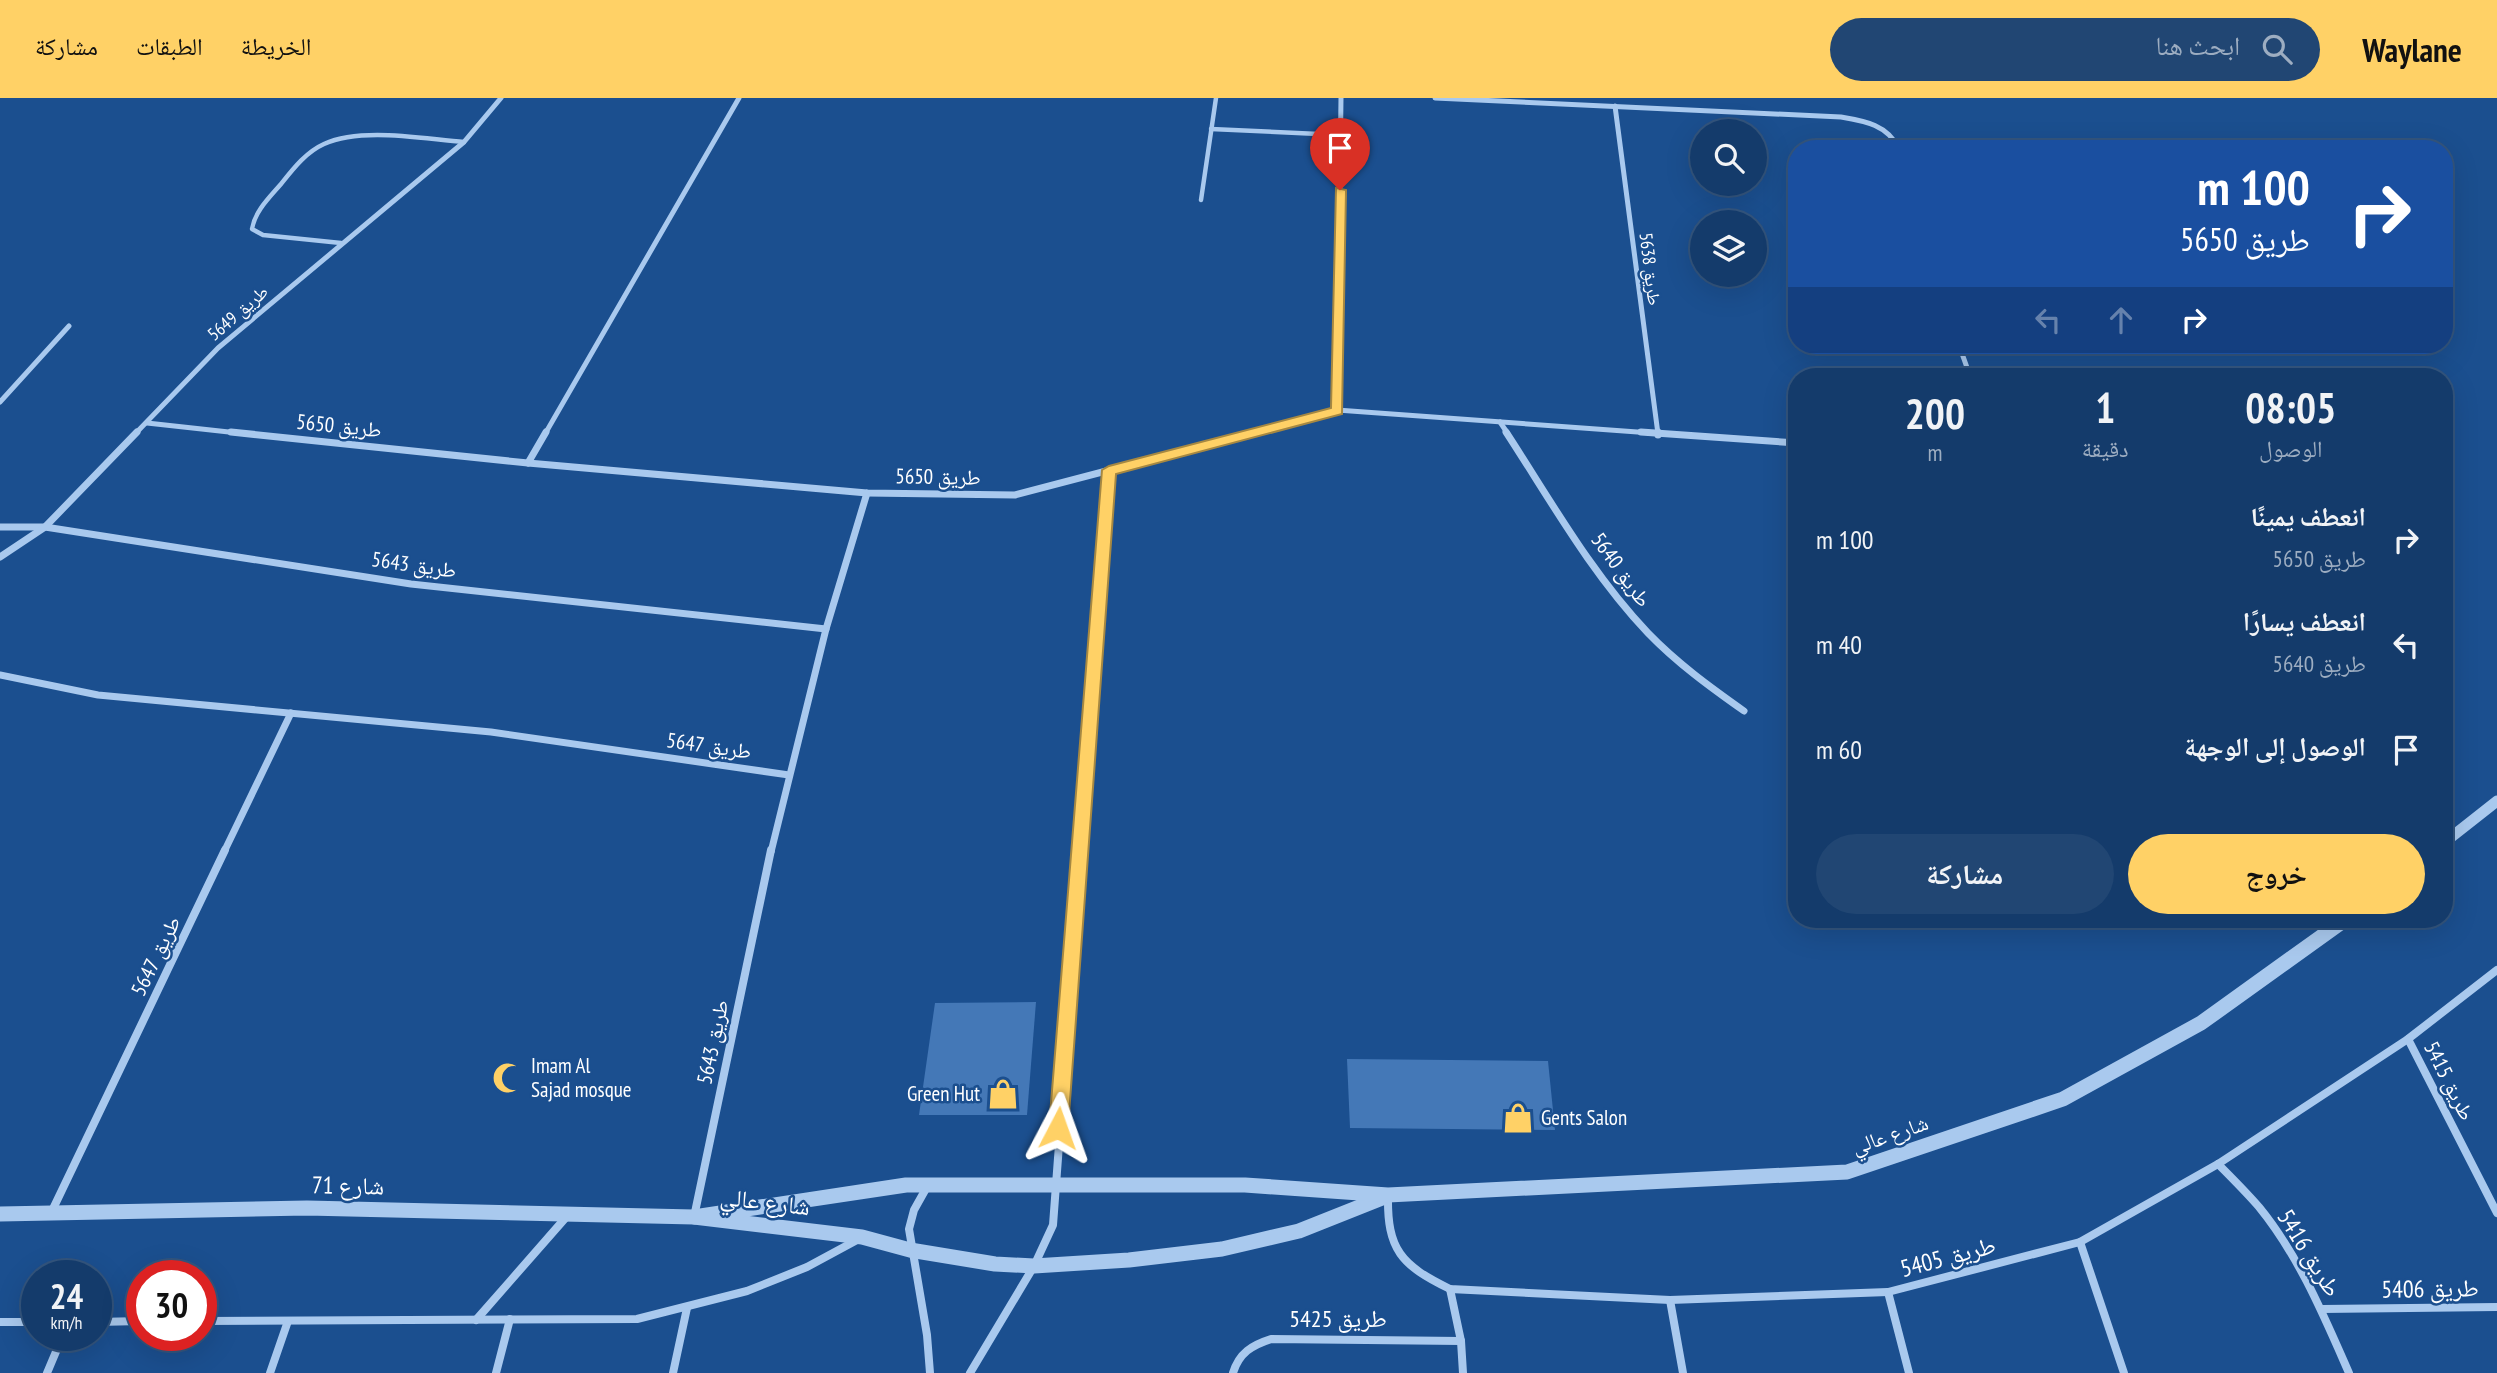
<!DOCTYPE html>
<html lang="ar">
<meta charset="utf-8">
<style>
:root{--surface:#143b6b;--page:#214673;--text:#f1f3f6;--muted:#9dadc1;--line:#33557e;--accent:#ffd166}
body{margin:0;font-family:"PT Sans Narrow","Noto Naskh Arabic",sans-serif;background:var(--page);color:var(--text);direction:rtl;height:100vh;display:flex;flex-direction:column;font-size:26px;white-space:nowrap}
*{box-sizing:border-box;margin:0}
p{font-size:23px;color:var(--muted)}
.icon{flex:none;width:38px;height:38px;fill:none;stroke:currentColor;stroke-width:2;stroke-linecap:round;stroke-linejoin:round}
.map{position:relative;flex:1;overflow:hidden;direction:ltr}
.side{position:absolute;left:1788px;top:270px;width:665px;height:560px;display:flex;flex-direction:column;background:var(--surface);border-radius:28px;box-shadow:0 7px 28px #0002,0 0 0 2px var(--line);direction:rtl}
.side>*{flex:none}
.guide{position:absolute;left:1788px;top:42px;width:665px;height:214px;border-radius:28px;box-shadow:0 7px 28px #0002,0 0 0 2px var(--line);direction:rtl;background:#1a4fa0;color:#fff;overflow:hidden}
.fabs{position:absolute;left:1690px;top:21px;display:grid;gap:14px}
.fabs a{display:grid;place-items:center;width:77px;height:77px;border-radius:50%;background:var(--surface);box-shadow:0 7px 28px #0002,0 0 0 2px var(--line);font-size:35px}
.speed{position:absolute;left:21px;top:1162px;display:flex;gap:14px;font-size:35px;font-weight:700;text-align:center}
.speed>*{display:grid;place-content:center;width:91px;height:91px;border-radius:50%;background:var(--surface);box-shadow:0 7px 28px #0002,0 0 0 2px var(--line);line-height:1}
.speed small{font-size:18px;font-weight:400}
.speed .limit{border:10px solid #d22;background:#fff;color:#111}
.pin{position:absolute;display:grid;place-items:center;width:60px;height:60px;color:#fff;margin:-72px -30px;border-radius:50% 50% 50% 0;rotate:-45deg;box-shadow:0 0 7px #0007}
.pin .icon{rotate:45deg}
.me{position:absolute;width:77px;margin:-38px;rotate:4deg;stroke-linejoin:round;filter:drop-shadow(0 0 5px #0008)}
.turn{display:flex;align-items:center;gap:24px;height:147px;padding:0 28px;font-size:32px}
.turn .icon{width:91px;height:91px;stroke-width:2.5}
.turn b{display:block;font-size:49px;line-height:60px}
.lanes{display:flex;align-items:center;height:66px;padding:0 28px;background:#0003;justify-content:center;gap:35px;direction:ltr}
.lanes .off{opacity:.35}
.eta{display:flex;justify-content:space-evenly;align-items:center;height:119px;text-align:center}
.eta b{font-size:42px;font-weight:800;line-height:49px}
.button{display:flex;gap:14px;margin-top:auto;padding:14px 28px}
.button a{flex:1;height:80px;border-radius:42px;background:var(--accent);color:#111;font-size:28px;font-weight:800;line-height:80px;text-align:center}
.button a+a{background:var(--page);color:var(--text)}
ul{padding:0;list-style:none}
li{display:flex;align-items:center;gap:21px;height:105px;padding:0 28px}
li div{flex:1}
li b{display:block;font-size:26px}
li em{font-style:normal}
header{display:flex;align-items:center;gap:42px;box-sizing:border-box;height:98px;padding:0 35px;background:var(--accent);color:#111}
header strong{font-size:33px}
nav{display:flex;gap:38px;margin-inline-start:auto;font-size:24px}
.search{width:490px;height:63px;background:var(--page);display:flex;align-items:center;gap:18px;box-sizing:border-box;padding:0 24px;border-radius:38px;color:var(--muted);font-size:26px}
.map>svg:first-child{display:block}
.building{fill:#4478b7}
.lines{fill:none;stroke-linecap:round;stroke-linejoin:round}
.service{stroke:#a9c9ee;stroke-width:4.5}
.minor-far2{stroke:#a9c9ee;stroke-width:5}
.minor-far1{stroke:#a9c9ee;stroke-width:7}
.minor{stroke:#a9c9ee;stroke-width:8}
.tertiary-far1{stroke:#a9c9ee;stroke-width:11}
.tertiary{stroke:#a9c9ee;stroke-width:15}
.route{fill:#ffd166;stroke:#a68842;stroke-width:2}
.labels{text-anchor:middle;stroke-width:5;stroke-linejoin:round;paint-order:stroke}
.far-street-label{font-size:18px;fill:#fff;stroke:#1b4f8f}
.street-label{font-size:21px;fill:#fff;stroke:#1b4f8f}
.poi-label{font-size:21px;fill:#fff;stroke:#1b4f8f;text-anchor:start}
.near-street-label{font-size:24px;fill:#fff;stroke:#1b4f8f}
</style>
<header>
<strong>Waylane</strong>
<div class="search"><svg class="icon" aria-label="search" viewBox="0 0 24 24"><circle cx="10" cy="10" r="6"/><path d="M15 15l6 6"/></svg>ابحث هنا</div>
<nav><a>الخريطة</a><a>الطبقات</a><a>مشاركة</a></nav>
</header>
<div class="map">
<svg width="2497" height="1275" viewBox="0 0 2497 1275">
<rect width="100%" height="100%" fill="#1b4f8f"/>
<g class="building">
<polygon points="1036,904 1027,1017 919,1017 935,905"/>
<polygon points="1347,961 1548,963 1555,1032 1350,1030"/>
</g>
<g class="lines">
<g class="service">
<polyline points="1211,31 1340,37"/>
<polyline points="1201,102 1216,0"/>
<path d="M341 145 263 137 252 131C255 113 269 100 281 86 293 71 306 54 324 46 362 29 423 41 464 44"/>
</g>
<g class="minor-far2">
<path d="M1435 0 1841 19C1865 23 1888 27 1899 51"/>
<polyline points="1615,8 1658,336"/>
<polyline points="1959,247 1970,278"/>
<polyline points="0,304 69,228"/>
<polyline points="1337,312 1341,0"/>
<polyline points="1500,324 1508,336"/>
<polyline points="147,325 247,336"/>
<polyline points="135,336 218,250 464,44 501,0"/>
<polyline points="545,336 739,0"/>
<polyline points="1248,336 1337,312 1665,336"/>
</g>
<g class="minor-far1">
<polyline points="231,334 528,365 867,395 1015,397 1255,334"/>
<path d="M1506 334C1551 403 1591 475 1648 535 1677 565 1710 589 1744 613"/>
<polyline points="1641,334 1797,345"/>
<polyline points="1658,334 1658,337"/>
<polyline points="528,365 546,334"/>
<polyline points="0,429 45,429 411,486 826,531"/>
<polyline points="0,459 45,429 137,334"/>
<polyline points="0,577 98,597 491,634 789,677"/>
<polyline points="224,754 291,615"/>
<polyline points="771,754 826,531 867,395"/>
<polyline points="1081,754 1109,372"/>
</g>
<g class="minor">
<polyline points="2408,941 2497,1115"/>
<path d="M2218 1066C2232 1080 2246 1094 2259 1109 2299 1158 2324 1218 2349 1275"/>
<polyline points="928,1087 914,1112 909,1131 927,1237 930,1275"/>
<path d="M1388 1097C1387 1152 1401 1167 1450 1191L1670 1202 1888 1194 2080 1144 2218 1066 2408 941 2497 872"/>
<polyline points="51,1115 225,752"/>
<polyline points="694,1119 771,752"/>
<polyline points="2080,1144 2124,1275"/>
<polyline points="1450,1191 1461,1243 1463,1275"/>
<polyline points="1888,1194 1909,1275"/>
<polyline points="1670,1202 1683,1275"/>
<polyline points="2322,1211 2497,1209"/>
<polyline points="476,1222 568,1117"/>
<polyline points="201,1223 637,1221 747,1193 807,1169 857,1142"/>
<polyline points="0,1224 37,1224"/>
<polyline points="96,1224 142,1223"/>
<polyline points="47,1275 63,1237"/>
<polyline points="270,1275 288,1223"/>
<polyline points="496,1275 510,1221"/>
<polyline points="673,1275 687,1210"/>
<polyline points="970,1275 1034,1168 1053,1127 1081,752"/>
<path d="M1233 1275C1239 1255 1252 1247 1271 1241L1461 1243"/>
</g>
<polyline class="tertiary-far1" points="2445,744 2497,703"/>
<g class="tertiary">
<polyline points="0,1116 307,1110 694,1119 862,1139 910,1152 995,1166 1034,1168 1129,1162 1222,1151 1299,1133 1382,1100"/>
<polyline points="694,1119 906,1087 1245,1087 1388,1097 1847,1074 2063,1001 2201,925 2346,821"/>
</g>
</g>
<polygon class="route" points="1336,90 1346,92 1342,316 1116,376 1068,1030 1065,1037 1058,1039 1051,1037 1049,1030 1102,372 1109,368 1331,310"/>
<defs>
<g id="mosque-bare" transform="scale(2.415)"><path d="M3.5-4.9A6 6 0 1 0 3.5 4.9A5 5 0 1 1 3.5-4.9Z" fill="#ffd166" stroke="#1b4f8f" stroke-width="2.5" paint-order="stroke"/></g>
<g id="shop-bare" transform="scale(2.415)"><path d="M-5-2.5h2.3a2.7 3.5 0 0 1 5.4 0H5L5.5 6h-11ZM-1.5-2.5h3a1.5 2.3 0 0 0-3 0Z" fill="#ffd166" stroke="#1b4f8f" stroke-width="2.5" paint-order="stroke"/></g>
</defs>
<g fill-rule="evenodd">
<use href="#mosque-bare" x="508" y="980"/>
<use href="#shop-bare" x="1003" y="996"/>
<use href="#shop-bare" x="1518" y="1020"/>
</g>
<g class="labels">
<g class="far-street-label">
<text transform="translate(1650 171) rotate(83)" y="6">طريق 5638</text>
<text transform="translate(238 215) rotate(-41)" y="6">طريق 5649</text>
</g>
<g class="street-label">
<text transform="translate(339 328) rotate(6)" y="7">طريق 5650</text>
<text transform="translate(938 379) rotate(1)" y="7">طريق 5650</text>
<text transform="translate(414 467) rotate(8)" y="7">طريق 5643</text>
<text transform="translate(1621 472) rotate(54)" y="7">طريق 5640</text>
<text transform="translate(709 648) rotate(8)" y="7">طريق 5647</text>
<text transform="translate(156 858) rotate(-64)" y="7">طريق 5647</text>
<text transform="translate(713 944) rotate(-78)" y="7">طريق 5643</text>
<text transform="translate(2449 983) rotate(63)" y="7">طريق 5415</text>
<text transform="translate(1890 1037) rotate(-19)" y="7">شارع عالي</text>
</g>
<g class="poi-label">
<text x="531" y="975">Imam Al<tspan x="531" dy="24">Sajad mosque</tspan></text>
<text x="980" y="1003" text-anchor="end">Green Hut</text>
<text x="1541" y="1027">Gents Salon</text>
</g>
<g class="near-street-label">
<text transform="translate(348 1088) rotate(1)" y="8">شارع 71</text>
<text transform="translate(765 1104) rotate(7)" y="8">شارع عالي</text>
<text transform="translate(2309 1155) rotate(58)" y="8">طريق 5416</text>
<text transform="translate(1948 1159) rotate(-15)" y="8">طريق 5405</text>
<text transform="translate(2430 1191) rotate(-1)" y="8">طريق 5406</text>
<text x="1338" y="1229">طريق 5425</text>
</g>
</g>
</svg>
<div class="fabs">
<a><svg class="icon" aria-label="search" viewBox="0 0 24 24"><circle cx="10" cy="10" r="6"/><path d="M15 15l6 6"/></svg></a>
<a><svg class="icon" aria-label="layers" viewBox="0 0 24 24"><path d="M12 4l9 5-9 5-9-5zM3 14l9 5 9-5"/></svg></a>
</div>
<div class="speed"><div>24<small>km/h</small></div><div class="limit">30</div></div>
<div class="pin" style="left:1340px;top:92px;background:#d93025"><svg class="icon" aria-label="arrive" viewBox="0 0 24 24"><path d="M6 21V4h12l-3 4 3 4H6"/></svg></div>
<svg class="me" style="left:1058px;top:1030px" viewBox="-20 -20 40 40"><path d="M0-17L14 15 0 8-14 15z" fill="#ffd166" stroke="#fff" stroke-width="4"/></svg>
<div class="guide">
<div class="turn"><svg class="icon" aria-label="right" viewBox="0 0 24 24"><path d="M7 20v-9h11M14 6l5 5-5 5"/></svg><div><b>100 m</b>طريق 5650</div></div>
<div class="lanes"><svg class="icon off" aria-label="left" viewBox="0 0 24 24"><path d="M17 20v-9H6M10 6l-5 5 5 5"/></svg><svg class="icon off" aria-label="ahead" viewBox="0 0 24 24"><path d="M12 20V5M6 11l6-6 6 6"/></svg><svg class="icon" aria-label="right" viewBox="0 0 24 24"><path d="M7 20v-9h11M14 6l5 5-5 5"/></svg></div>
</div>
<section class="side">
<div class="eta">
<div><b>08:05</b><p>الوصول</p></div>
<div><b>1</b><p>دقيقة</p></div>
<div><b>200</b><p>m</p></div>
</div>
<ul>
<li><svg class="icon" aria-label="right" viewBox="0 0 24 24"><path d="M7 20v-9h11M14 6l5 5-5 5"/></svg><div><b>انعطف يمينًا</b><p>طريق 5650</p></div><em>100 m</em></li>
<li><svg class="icon" aria-label="left" viewBox="0 0 24 24"><path d="M17 20v-9H6M10 6l-5 5 5 5"/></svg><div><b>انعطف يسارًا</b><p>طريق 5640</p></div><em>40 m</em></li>
<li><svg class="icon" aria-label="arrive" viewBox="0 0 24 24"><path d="M6 21V4h12l-3 4 3 4H6"/></svg><div><b>الوصول إلى الوجهة</b></div><em>60 m</em></li>
</ul>
<div class="button"><a>خروج</a><a>مشاركة</a></div>
</section>
</div>
